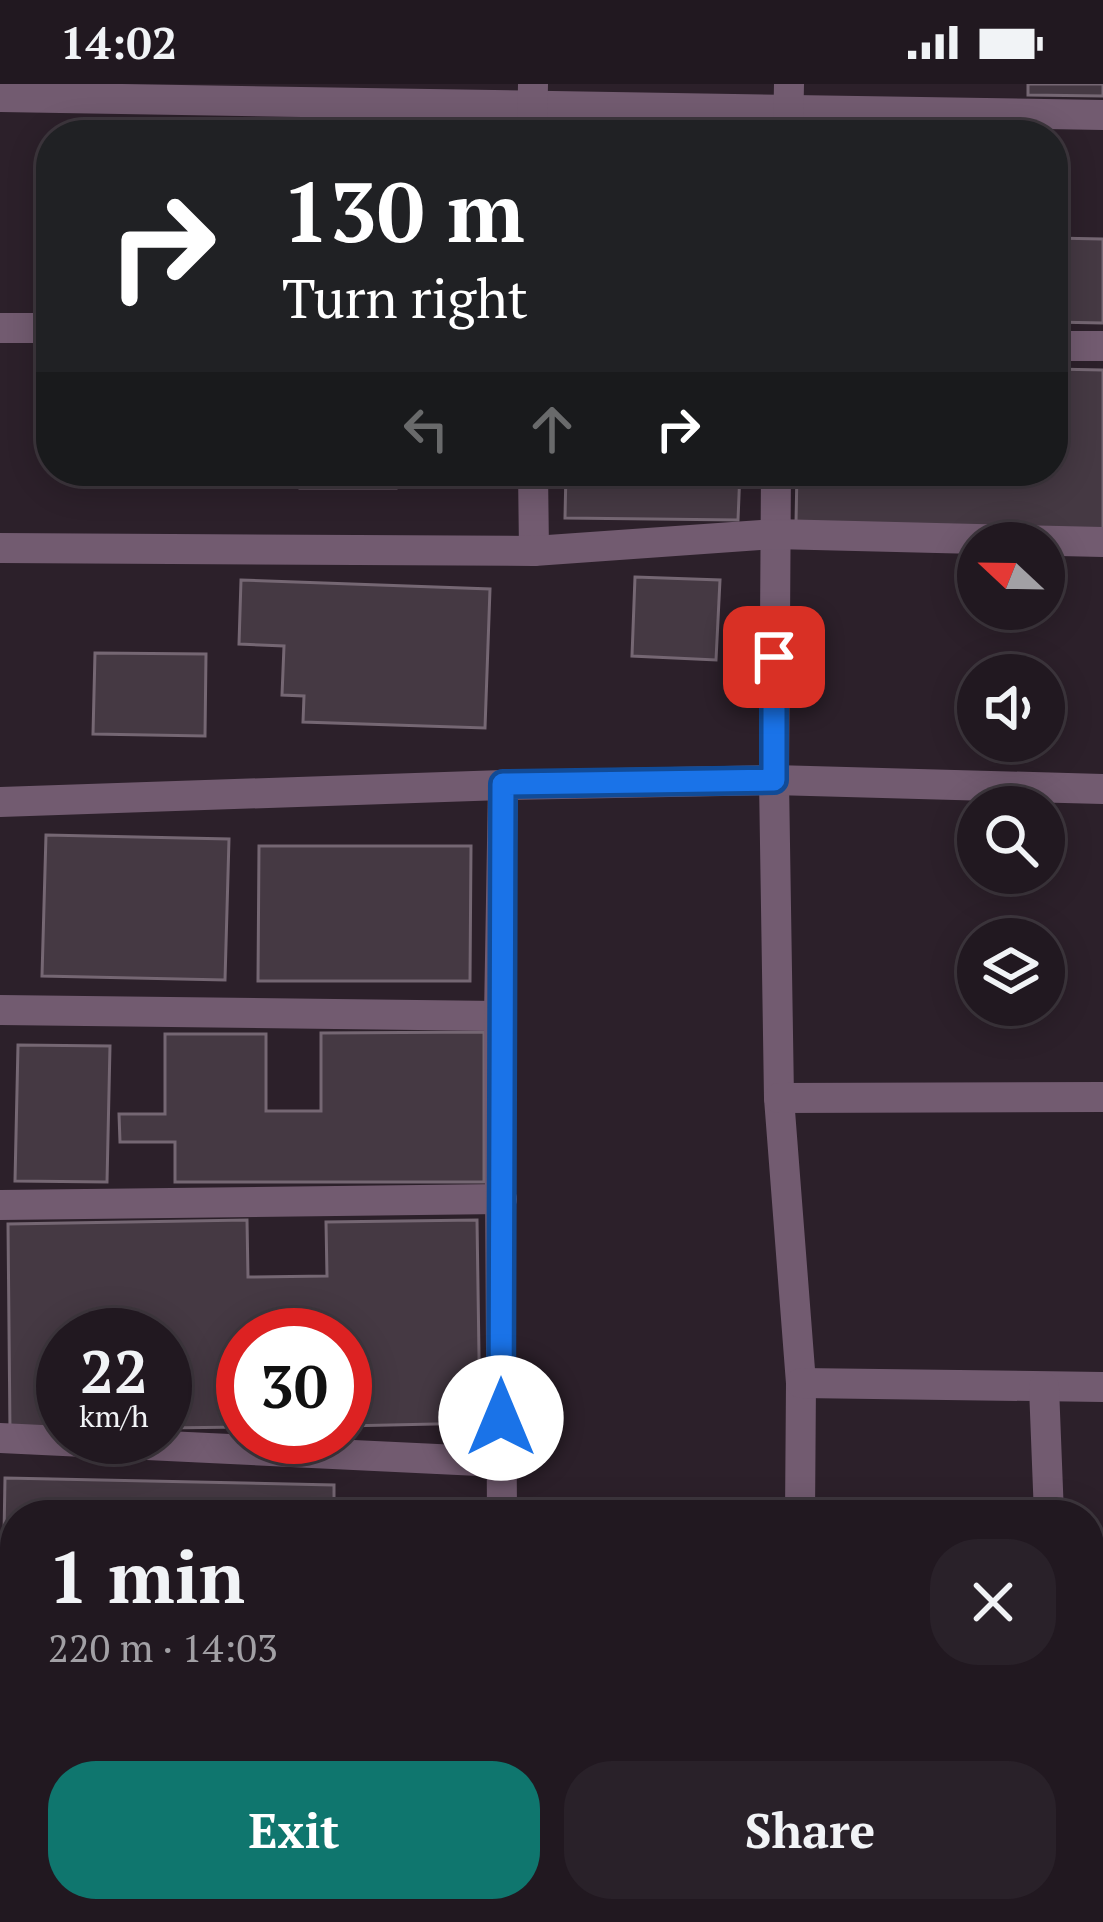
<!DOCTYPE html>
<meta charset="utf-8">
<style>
:root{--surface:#211820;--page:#292129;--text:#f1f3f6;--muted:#a2a0a5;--line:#3e373e;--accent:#0f766e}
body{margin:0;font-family:"PT Serif",serif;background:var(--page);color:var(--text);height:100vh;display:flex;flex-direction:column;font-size:45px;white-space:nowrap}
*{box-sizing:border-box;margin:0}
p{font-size:39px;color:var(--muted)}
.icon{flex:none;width:66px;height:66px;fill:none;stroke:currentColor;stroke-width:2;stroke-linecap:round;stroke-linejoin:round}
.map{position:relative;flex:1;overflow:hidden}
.drawer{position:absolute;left:0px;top:1416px;width:1104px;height:423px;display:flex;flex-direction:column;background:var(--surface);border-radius:48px 48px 0 0;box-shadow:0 6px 30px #0003,0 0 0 3px var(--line)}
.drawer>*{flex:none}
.top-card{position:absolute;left:36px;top:36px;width:1032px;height:366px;border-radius:48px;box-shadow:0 6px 30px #0003,0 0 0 3px var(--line);background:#202124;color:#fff;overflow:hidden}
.needle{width:78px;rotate:292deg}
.controls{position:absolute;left:957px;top:438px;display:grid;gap:24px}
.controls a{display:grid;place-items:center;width:108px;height:108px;border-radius:50%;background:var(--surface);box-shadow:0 6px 30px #0003,0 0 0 3px var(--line);font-size:60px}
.speed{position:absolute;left:36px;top:1224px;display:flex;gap:24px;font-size:60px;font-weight:700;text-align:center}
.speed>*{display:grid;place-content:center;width:156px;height:156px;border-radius:50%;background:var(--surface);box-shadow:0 6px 30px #0003,0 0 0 3px var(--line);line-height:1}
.speed small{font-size:30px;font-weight:400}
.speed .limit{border:18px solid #d22;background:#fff;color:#111}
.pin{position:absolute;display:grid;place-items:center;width:102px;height:102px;color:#fff;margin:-51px;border-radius:24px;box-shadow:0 6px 18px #0006}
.me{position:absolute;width:132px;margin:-66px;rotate:0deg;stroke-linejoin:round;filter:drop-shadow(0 0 9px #0008)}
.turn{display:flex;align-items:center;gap:42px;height:252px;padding:0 48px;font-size:54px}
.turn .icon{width:156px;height:156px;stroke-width:2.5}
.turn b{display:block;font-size:84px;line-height:102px}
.lanes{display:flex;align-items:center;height:114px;padding:0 48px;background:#0003;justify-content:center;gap:60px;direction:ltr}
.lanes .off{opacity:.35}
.round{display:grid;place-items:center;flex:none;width:126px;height:126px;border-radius:48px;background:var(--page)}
.overview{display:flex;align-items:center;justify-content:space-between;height:204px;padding:0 48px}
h1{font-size:72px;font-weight:700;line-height:90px}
.cta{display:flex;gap:24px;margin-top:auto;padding:24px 48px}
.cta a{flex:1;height:138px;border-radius:48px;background:var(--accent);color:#fff;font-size:48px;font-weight:700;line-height:138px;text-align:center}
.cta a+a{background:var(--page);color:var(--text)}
.status{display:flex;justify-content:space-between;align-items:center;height:84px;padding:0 60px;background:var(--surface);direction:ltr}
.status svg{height:33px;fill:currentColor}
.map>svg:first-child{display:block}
.building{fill:#453943;stroke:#756773;stroke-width:3}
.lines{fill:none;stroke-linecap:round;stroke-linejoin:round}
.street{stroke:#725b70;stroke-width:30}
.route-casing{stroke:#114b97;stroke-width:30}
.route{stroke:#1a73e8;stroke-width:21}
</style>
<div class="status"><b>14:02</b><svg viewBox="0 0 49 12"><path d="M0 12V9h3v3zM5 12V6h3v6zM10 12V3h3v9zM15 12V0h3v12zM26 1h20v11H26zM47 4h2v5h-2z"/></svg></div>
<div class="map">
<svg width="1103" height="1838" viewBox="0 0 1103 1838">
<rect width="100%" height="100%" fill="#2c202a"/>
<g class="building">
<polygon points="1028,0 1103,0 1103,12 1028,11"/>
<polygon points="1053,154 1103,155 1103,239 1053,238"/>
<polygon points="1053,285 1103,286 1103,447 796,439 797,387 1053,387"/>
<rect x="300" y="387" width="96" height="17"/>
<polygon points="566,387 740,387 738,436 565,434"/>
<polygon points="635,493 720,496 716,576 632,572"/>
<polygon points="241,496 490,505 485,644 303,638 304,612 282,611 284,562 239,560"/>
<polygon points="95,569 206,570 205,652 93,650"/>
<polygon points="46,751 229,755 225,896 42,892"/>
<polygon points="259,762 471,762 470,897 258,897"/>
<polygon points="484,948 484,1098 175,1098 175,1058 120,1058 119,1030 165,1030 165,950 266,950 266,1027 321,1027 321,949"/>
<polygon points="18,961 110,962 107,1098 15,1097"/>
<polygon points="247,1136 248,1193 327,1192 326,1138 477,1136 480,1339 345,1342 345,1251 243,1251 243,1343 165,1344 165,1251 63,1251 63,1346 10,1347 8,1140"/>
<polygon points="5,1394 334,1401 334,1431 15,1431 15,1451 4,1451"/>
</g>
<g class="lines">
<g class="street">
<polyline points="0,13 1103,31"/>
<polyline points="532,51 533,0"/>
<polyline points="788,51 789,0"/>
<polyline points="0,244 51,244"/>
<polyline points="1053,262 1103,262"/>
<polyline points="533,387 534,467"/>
<polyline points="776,387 774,696 779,1014 801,1299 800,1431"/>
<polyline points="0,464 534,467 774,450 1103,458"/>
<polyline points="0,718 503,701 774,696 1103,705"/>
<polyline points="0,926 499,932"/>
<polyline points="779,1014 1103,1013"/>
<polyline points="0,1121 502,1115"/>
<polyline points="801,1299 1103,1303"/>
<polyline points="1044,1303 1049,1431"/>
<polyline points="0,1354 500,1378"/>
<polyline points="502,1431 499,932 503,701"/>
<polyline points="0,1576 15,1577"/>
<polyline points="299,1824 299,1838"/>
<polyline points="506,1824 507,1838"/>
<polyline points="1065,1824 1065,1838"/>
<polyline points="796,1838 796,1824"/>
</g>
</g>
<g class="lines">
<g class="route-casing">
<polyline id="route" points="501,1334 503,700 774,696 774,573"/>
</g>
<use href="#route" class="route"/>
</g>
</svg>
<div class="controls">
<a><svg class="needle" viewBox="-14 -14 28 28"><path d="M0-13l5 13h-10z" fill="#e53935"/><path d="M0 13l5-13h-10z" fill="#a2a0a5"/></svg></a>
<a><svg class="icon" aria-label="sound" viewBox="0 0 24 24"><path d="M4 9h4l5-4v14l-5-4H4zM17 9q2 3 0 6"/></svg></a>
<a><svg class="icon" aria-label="search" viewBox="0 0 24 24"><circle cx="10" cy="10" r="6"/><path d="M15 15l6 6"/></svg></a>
<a><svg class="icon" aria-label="layers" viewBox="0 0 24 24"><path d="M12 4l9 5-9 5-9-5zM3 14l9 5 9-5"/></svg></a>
</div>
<div class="speed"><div>22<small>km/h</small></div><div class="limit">30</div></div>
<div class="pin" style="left:774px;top:573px;background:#d93025"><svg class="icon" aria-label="arrive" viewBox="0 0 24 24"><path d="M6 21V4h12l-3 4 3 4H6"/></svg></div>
<svg class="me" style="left:501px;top:1334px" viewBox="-20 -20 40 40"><circle r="19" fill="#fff"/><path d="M0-13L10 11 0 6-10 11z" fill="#1a73e8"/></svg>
<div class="top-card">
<div class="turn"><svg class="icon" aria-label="right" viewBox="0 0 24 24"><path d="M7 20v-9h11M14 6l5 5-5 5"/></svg><div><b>130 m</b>Turn right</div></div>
<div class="lanes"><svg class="icon off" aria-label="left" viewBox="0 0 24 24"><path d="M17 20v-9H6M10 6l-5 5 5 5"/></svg><svg class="icon off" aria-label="ahead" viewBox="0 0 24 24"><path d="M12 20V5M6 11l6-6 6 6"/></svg><svg class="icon" aria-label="right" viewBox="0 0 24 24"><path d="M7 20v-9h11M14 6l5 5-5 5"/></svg></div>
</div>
<section class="drawer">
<div class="overview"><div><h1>1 min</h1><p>220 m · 14:03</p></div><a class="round"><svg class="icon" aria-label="close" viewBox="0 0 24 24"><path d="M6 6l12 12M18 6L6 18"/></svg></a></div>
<div class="cta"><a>Exit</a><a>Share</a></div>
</section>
</div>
